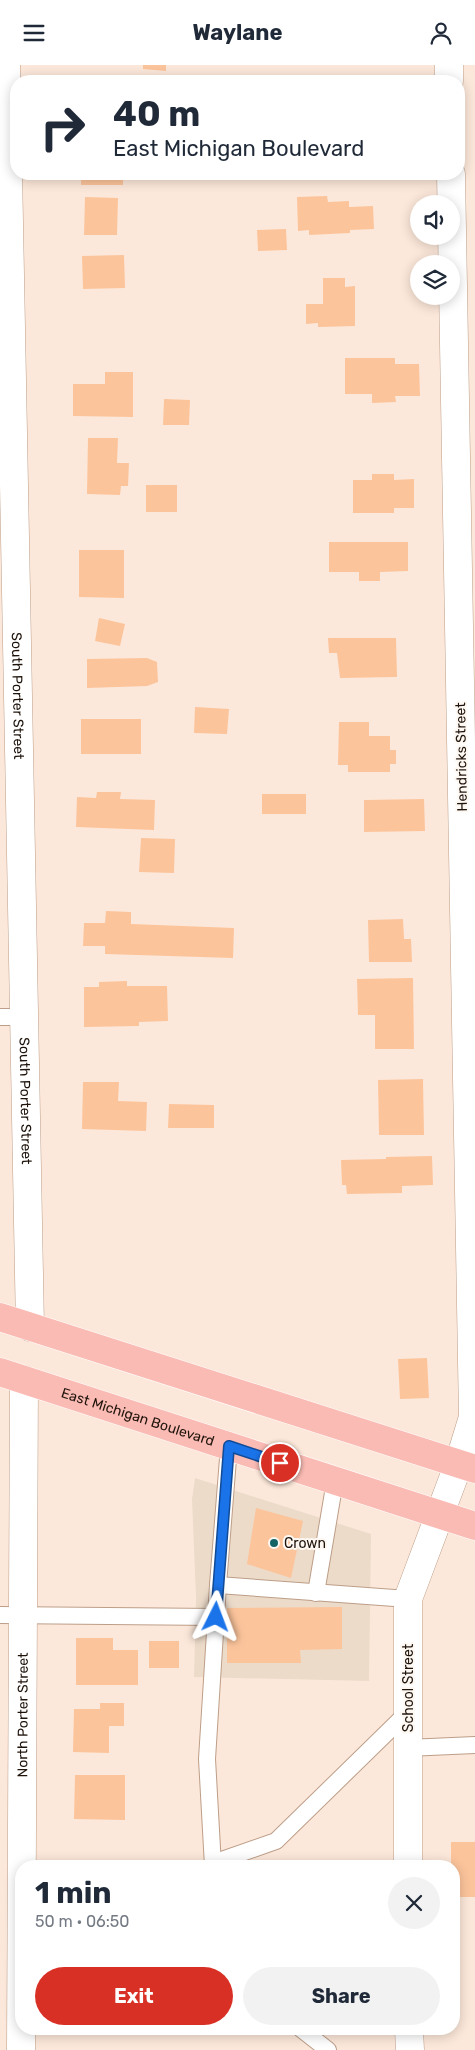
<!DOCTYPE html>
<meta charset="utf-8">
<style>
:root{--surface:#fff;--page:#f2f2f3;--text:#1f2937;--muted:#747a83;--accent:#d93025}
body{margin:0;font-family:Rubik,sans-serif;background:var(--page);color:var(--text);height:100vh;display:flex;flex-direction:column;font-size:19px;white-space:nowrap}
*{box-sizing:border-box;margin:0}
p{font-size:16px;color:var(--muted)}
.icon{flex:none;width:28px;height:28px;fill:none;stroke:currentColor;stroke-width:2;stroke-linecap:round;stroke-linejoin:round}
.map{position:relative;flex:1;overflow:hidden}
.panel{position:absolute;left:15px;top:1795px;width:445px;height:175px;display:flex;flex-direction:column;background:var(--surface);border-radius:20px;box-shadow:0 2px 12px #0003}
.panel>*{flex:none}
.top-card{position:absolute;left:10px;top:10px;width:455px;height:105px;border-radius:20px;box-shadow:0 2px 12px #0003;background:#fff;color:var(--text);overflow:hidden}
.fabs{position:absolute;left:410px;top:130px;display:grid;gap:10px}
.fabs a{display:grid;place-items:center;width:50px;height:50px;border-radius:50%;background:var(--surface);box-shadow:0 2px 12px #0003;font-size:25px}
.pin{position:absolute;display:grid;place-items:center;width:42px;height:42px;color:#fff;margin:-21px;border:2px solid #fff;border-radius:50%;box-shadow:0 1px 5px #0007}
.me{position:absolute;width:55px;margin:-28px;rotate:3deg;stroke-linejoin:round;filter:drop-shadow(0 0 4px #0008)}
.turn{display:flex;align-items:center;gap:18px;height:105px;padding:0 20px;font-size:22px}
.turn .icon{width:65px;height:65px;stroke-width:2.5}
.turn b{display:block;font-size:35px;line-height:42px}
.round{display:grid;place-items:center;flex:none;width:52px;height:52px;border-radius:26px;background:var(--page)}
.headline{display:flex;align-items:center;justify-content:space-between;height:85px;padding:0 20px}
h1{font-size:30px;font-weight:700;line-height:38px}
.cta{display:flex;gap:10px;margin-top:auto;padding:10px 20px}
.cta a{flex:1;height:58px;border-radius:30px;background:var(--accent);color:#fff;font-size:20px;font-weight:700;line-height:58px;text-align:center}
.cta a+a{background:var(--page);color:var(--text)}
header{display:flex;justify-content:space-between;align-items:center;height:65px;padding:0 20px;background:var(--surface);font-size:22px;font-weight:700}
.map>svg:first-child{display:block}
.commercial{fill:#ecdbc9}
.building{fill:#fcc49b}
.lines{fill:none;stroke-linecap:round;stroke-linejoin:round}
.service-casing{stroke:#bd9e88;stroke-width:18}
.minor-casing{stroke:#bd9e88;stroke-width:29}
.primary-casing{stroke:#fff;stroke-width:29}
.service{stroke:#fff;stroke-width:16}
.minor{stroke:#fff;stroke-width:28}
.primary{stroke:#fabbb4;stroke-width:28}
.route-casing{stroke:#114b97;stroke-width:12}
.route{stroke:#1a73e8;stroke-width:9}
.poi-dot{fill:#146465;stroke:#fef8f3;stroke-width:2}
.labels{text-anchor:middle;stroke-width:4;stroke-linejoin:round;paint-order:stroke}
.street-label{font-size:14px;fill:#1e130b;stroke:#fef8f3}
.poi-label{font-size:14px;fill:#1e130b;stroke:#fef8f3;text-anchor:start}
</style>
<header><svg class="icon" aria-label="menu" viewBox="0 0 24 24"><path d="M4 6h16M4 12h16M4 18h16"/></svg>Waylane<svg class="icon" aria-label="person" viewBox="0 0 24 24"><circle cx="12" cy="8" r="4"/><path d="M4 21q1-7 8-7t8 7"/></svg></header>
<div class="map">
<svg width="475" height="1985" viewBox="0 0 475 1985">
<rect width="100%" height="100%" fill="#fce8da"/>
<polygon class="commercial" points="195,1413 371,1469 369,1616 194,1612 196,1532 192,1434"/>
<g class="building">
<polygon points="143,0 166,0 166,6 143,4"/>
<rect x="81" y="109" width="42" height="11"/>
<polygon points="327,131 328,137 349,136 349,142 373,141 374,164 350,165 350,168 309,170 309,165 298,166 297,132"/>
<polygon points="85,132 118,133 117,170 84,170"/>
<polygon points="286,164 287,185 258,186 257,165"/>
<polygon points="124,190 125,223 83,224 82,191"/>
<polygon points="323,213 345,213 345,222 355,221 355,261 318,262 318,258 306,259 306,239 323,239"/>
<polygon points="345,293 395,293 395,299 419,299 420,331 395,331 396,337 372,338 372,329 345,329"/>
<polygon points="105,307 133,307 133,352 73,351 73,319 105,319"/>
<polygon points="164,334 190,335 189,360 163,360"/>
<polygon points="88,373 118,373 117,398 129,398 128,421 121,421 120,430 87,429"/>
<polygon points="372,409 394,409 394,415 414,414 414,443 394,443 394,448 353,448 353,415 372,415"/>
<rect x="146" y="420" width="31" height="27"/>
<polygon points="329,477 408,477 408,506 380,507 380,516 359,516 359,507 329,507"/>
<polygon points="79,485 124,485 124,533 79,532"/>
<polygon points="99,553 125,559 120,581 95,576"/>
<polygon points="328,573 396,573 397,612 340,613 337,588 329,588"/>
<polygon points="147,593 157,597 158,617 147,621 87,623 87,594"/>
<polygon points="195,642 229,644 227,669 194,668"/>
<rect x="81" y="654" width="60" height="35"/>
<polygon points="339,657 369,657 369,671 390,671 390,685 396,685 396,699 390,699 390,707 348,707 348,700 338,700"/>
<polygon points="97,727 121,727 120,734 155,735 154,765 76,762 77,732 96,733"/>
<rect x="262" y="729" width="44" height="20"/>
<polygon points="424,734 425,766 364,767 364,735"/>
<polygon points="141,773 175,774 174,808 139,807"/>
<polygon points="106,846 131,847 131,859 234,863 233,893 105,889 105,881 83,881 84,858 105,858"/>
<polygon points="403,854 404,874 411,874 412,897 369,897 368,855"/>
<polygon points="413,913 414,984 375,984 375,950 358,950 357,914"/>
<polygon points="127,916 127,921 167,921 168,956 139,957 139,961 84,962 84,922 99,922 99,917"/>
<polygon points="423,1014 424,1070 379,1070 378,1015"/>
<polygon points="83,1017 119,1017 118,1036 147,1037 146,1066 82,1064"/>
<polygon points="169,1039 214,1040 214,1063 168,1063"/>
<polygon points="432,1091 433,1120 402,1121 402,1128 347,1129 346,1120 342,1120 341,1095 386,1094 386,1092"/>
<polygon points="427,1293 429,1333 400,1334 398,1294"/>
<polygon points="256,1443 303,1456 291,1513 247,1499"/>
<polygon points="342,1542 342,1584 300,1585 301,1598 227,1598 227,1543"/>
<polygon points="76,1573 113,1573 113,1585 138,1585 138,1620 76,1620"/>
<rect x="149" y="1576" width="30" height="27"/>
<polygon points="100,1638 124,1638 124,1661 109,1661 109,1688 73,1687 74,1644 100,1644"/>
<polygon points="75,1710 125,1710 125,1755 74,1754"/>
<polygon points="451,1777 475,1777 475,1832 454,1832 454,1801 451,1801"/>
</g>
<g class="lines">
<g class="service-casing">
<g id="service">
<polyline points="0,952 24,952"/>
<polyline points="229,1381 218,1520 408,1534"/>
<polyline points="316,1528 335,1416"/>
<polyline points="0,1550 216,1552"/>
<polyline points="407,1683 475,1680"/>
<polyline points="213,1798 276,1776 408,1647"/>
<polyline points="213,1801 207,1694 218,1520"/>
<polyline points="301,1964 328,1985"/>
</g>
</g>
<g class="minor-casing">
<g id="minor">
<path id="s1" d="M6 0 30 1262"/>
<polyline points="449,0 449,16"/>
<polyline points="408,1801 408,1534 459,1398 473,1352 451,109"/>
<polyline points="409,1964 410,1985"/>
<path id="s2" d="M21 1985 24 1315"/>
</g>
</g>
<g class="primary-casing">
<g id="primary">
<polyline points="0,1252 475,1404"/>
<path id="s3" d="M0 1307 475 1461"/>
</g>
</g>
<use href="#service" class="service"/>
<use href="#minor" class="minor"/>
<use href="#primary" class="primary"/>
</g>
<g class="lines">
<g class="route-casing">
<polyline id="route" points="216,1552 229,1381 280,1398"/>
</g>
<use href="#route" class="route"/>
</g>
<circle class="poi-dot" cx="274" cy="1478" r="5"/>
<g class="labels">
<g class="street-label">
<text dy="5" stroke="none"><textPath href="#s1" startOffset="631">South Porter Street</textPath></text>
<text transform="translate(461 692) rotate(-91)" y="5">Hendricks Street</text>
<text dy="5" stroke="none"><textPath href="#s1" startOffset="1036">South Porter Street</textPath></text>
<text dy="5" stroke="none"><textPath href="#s3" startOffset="145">East Michigan Boulevard</textPath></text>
<text transform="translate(408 1623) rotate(-90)" y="5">School Street</text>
<text dy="5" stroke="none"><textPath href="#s2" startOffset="335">North Porter Street</textPath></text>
</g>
<g class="poi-label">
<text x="284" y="1483">Crown</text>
</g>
</g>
</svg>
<div class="fabs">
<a><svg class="icon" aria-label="sound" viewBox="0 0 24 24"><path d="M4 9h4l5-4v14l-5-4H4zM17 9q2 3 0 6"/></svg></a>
<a><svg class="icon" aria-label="layers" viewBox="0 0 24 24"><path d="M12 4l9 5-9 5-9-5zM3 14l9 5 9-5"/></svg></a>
</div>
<div class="pin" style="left:280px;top:1398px;background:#d93025"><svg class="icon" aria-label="arrive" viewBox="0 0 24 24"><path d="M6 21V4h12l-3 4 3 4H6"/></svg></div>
<svg class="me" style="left:216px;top:1552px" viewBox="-20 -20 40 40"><path d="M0-17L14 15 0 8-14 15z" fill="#1a73e8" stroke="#fff" stroke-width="4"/></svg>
<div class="top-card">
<div class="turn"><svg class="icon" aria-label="right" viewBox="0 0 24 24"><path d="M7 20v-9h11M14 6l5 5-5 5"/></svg><div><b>40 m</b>East Michigan Boulevard</div></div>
</div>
<section class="panel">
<div class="headline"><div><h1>1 min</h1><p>50 m · 06:50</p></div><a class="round"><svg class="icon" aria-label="close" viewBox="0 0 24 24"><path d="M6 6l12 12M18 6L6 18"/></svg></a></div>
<div class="cta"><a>Exit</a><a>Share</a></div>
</section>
</div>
